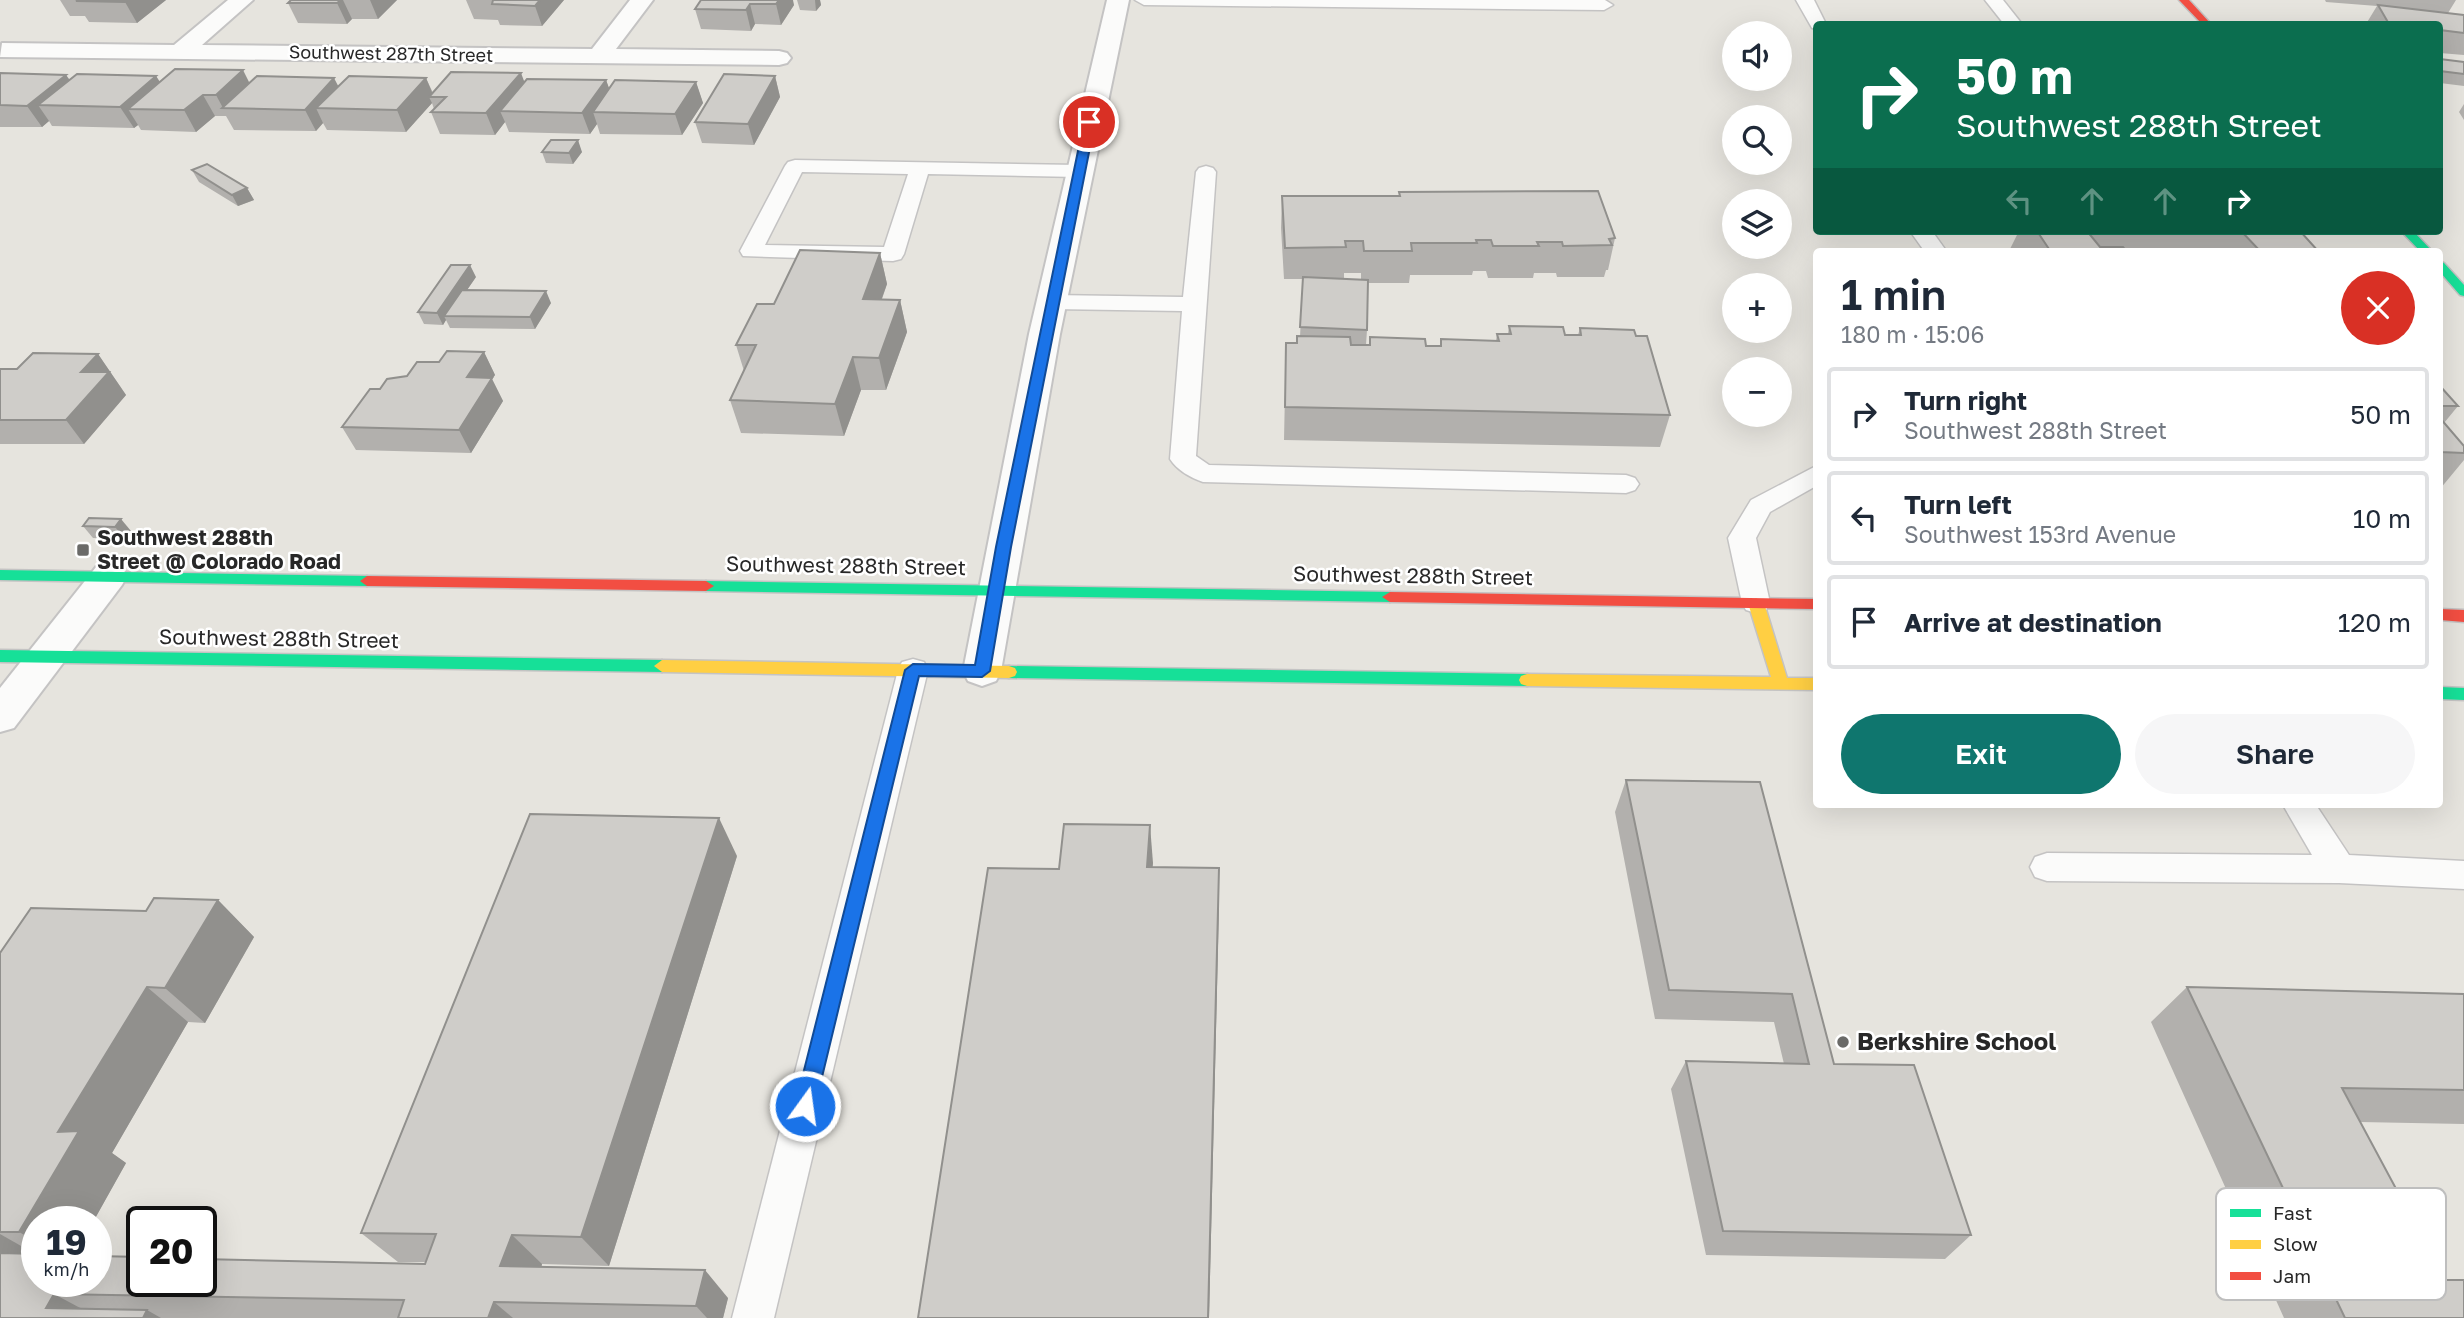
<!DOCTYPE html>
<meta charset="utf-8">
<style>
:root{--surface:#fff;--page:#f6f6f7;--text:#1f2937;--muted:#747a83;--line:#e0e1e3;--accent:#0f766e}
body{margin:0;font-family:"Golos Text",sans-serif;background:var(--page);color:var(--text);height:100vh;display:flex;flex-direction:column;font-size:26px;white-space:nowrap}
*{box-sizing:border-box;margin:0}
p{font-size:23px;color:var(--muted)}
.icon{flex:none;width:38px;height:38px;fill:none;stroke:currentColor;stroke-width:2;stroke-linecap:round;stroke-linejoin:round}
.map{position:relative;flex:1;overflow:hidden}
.drawer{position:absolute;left:1813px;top:248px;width:630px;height:560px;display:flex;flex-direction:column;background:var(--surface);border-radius:7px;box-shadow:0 7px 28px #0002}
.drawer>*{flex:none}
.top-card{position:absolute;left:1813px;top:21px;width:630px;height:214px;border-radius:7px;box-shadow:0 7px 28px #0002;background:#0b6e4f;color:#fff;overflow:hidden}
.tools{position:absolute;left:1722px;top:21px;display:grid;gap:14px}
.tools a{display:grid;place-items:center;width:70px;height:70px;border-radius:50%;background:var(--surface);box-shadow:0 7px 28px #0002;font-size:35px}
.speed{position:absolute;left:21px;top:1206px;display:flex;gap:14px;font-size:35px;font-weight:700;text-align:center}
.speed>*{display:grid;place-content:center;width:91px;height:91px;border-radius:50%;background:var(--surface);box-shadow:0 7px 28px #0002;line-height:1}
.speed small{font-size:18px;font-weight:400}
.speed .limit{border:4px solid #111;border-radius:10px;background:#fff;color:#111}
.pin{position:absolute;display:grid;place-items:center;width:60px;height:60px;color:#fff;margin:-30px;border:4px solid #fff;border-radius:50%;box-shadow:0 2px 7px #0007}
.me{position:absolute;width:77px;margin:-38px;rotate:14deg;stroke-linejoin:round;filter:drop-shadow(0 0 5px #0008)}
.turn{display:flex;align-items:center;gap:24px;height:147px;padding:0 28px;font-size:32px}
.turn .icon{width:91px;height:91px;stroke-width:2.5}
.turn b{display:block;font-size:49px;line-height:60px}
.lanes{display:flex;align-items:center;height:66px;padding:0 28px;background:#0003;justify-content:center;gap:35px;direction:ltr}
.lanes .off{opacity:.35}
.round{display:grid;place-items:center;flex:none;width:74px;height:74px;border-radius:37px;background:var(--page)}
.headline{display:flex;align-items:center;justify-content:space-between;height:119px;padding:0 28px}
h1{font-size:42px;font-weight:600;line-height:52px}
.primary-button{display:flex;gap:14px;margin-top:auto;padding:14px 28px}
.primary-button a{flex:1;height:80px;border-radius:42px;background:var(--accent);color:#fff;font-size:28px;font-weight:600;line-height:80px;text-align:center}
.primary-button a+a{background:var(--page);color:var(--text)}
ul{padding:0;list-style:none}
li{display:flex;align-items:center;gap:21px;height:94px;margin:0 14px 10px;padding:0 14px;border:4px solid var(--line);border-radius:7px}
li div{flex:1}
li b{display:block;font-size:26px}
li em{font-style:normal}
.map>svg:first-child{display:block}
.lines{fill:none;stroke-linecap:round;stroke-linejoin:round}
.lane-casing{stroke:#c4c3c3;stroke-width:3}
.street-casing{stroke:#c4c3c3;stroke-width:4}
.fast-casing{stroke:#c4c3c3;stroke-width:3}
.slow-casing{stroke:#c4c3c3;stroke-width:3}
.jam-casing{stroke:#c4c3c3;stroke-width:3}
.lane{fill:#fbfbfa;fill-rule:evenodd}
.street{fill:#fbfbfa;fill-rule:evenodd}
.fast{fill:#16e098;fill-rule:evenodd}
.slow{fill:#ffcf43;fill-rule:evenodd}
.jam{fill:#f24e42;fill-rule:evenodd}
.wall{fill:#b2b0ad;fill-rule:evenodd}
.shaded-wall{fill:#91908d}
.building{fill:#cfcdc9;stroke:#91908d;stroke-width:2}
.route{fill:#1a73e8;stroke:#114b97;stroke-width:2}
.poi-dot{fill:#6a6a68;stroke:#fff;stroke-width:2.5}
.labels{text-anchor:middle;stroke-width:5;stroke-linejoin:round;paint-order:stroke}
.far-street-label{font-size:18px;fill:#282828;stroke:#fff}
.poi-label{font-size:21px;font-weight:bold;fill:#282828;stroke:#fff;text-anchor:start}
.street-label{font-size:21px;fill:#282828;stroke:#fff}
.near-poi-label{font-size:24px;font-weight:bold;fill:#282828;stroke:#fff;text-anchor:start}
.key{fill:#fff;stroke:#bebebe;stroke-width:2}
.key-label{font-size:19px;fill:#282828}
</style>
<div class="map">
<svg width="2464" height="1318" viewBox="0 0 2464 1318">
<rect width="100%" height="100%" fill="#e6e4de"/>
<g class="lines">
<g class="lane-casing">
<g id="lane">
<polygon points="1135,0 1605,0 1613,5 1604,10 1144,5"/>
<polygon points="1796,0 1814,0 1826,24 1816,24 1816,29 1812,28"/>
<polygon points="1985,0 2003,0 2022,24 2004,24"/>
<path d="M795 160 1078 165 1085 167 1088 171 1085 175 1078 177 928 174 904 254 901 259 893 261 743 256 740 251 785 166 788 162ZM802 172 908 174 884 247 765 245Z"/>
<path d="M1206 166 1213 168 1216 172 1196 456 1209 465 1626 475 1635 478 1639 484 1635 490 1626 493 1203 482C1191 478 1177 470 1170 459L1182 311 1052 309 1044 307 1041 302 1044 297 1052 295 1183 297 1196 172 1199 168Z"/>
<polygon points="1910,231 1932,231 1947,252 1925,252"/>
<polygon points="1816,466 1816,486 1770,512 1756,538 1770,603 1766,610 1756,613 1746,610 1742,603 1728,538 1751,500"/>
<polygon points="913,659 924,662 928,670 774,1318 732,1318 898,670 902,662"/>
<polygon points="2283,805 2316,805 2349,855 2464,861 2464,889 2339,883 2047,881 2035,877 2030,867 2035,857 2047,853 2312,855"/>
</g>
</g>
<g class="street-casing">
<g id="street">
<polygon points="228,0 253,0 202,45 592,49 630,0 653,0 616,49 779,51 787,53 791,58 787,63 779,65 0,57 2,43 174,45"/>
<polygon points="1107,0 1129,0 1060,334 1001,671 996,681 982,686 968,681 963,671 1029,334"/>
<polygon points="109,563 122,567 127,576 122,585 14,728 0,732 0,688 96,567"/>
</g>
</g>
<g class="fast-casing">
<g id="fast">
<polygon points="2401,231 2413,231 2433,252 2421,252"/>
<polygon points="2440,261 2444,263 2464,285 2464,296 2460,295 2440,272"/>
<polygon points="0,570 367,576 374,581 367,586 0,580"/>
<polygon points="706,581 1390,592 1398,597 1390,602 706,591 698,586"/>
<polygon points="0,650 662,660 670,666 662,672 0,662"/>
<polygon points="1009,666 1527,674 1533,676 1535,680 1533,684 1527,686 1009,678 1003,676 1001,672 1003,668"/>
<polygon points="2440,687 2464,688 2464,700 2440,699"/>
</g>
</g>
<g class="slow-casing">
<g id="slow">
<polygon points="1756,598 1764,603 1787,678 1816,678 1816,690 1527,686 1521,684 1519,680 1521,676 1527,674 1771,677 1748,603"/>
<polygon points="662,660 1009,666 1015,668 1017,672 1015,676 1009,678 662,672 654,666"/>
</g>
</g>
<g class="jam-casing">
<g id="jam">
<polygon points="2179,0 2189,0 2211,24 2202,24"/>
<polygon points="367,576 706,581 714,586 706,591 367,586 360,581"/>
<polygon points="1390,592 1816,599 1816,609 1390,602 1382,597"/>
<polygon points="2440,609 2464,610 2464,622 2440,620"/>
</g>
</g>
<use href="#lane" class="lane"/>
<use href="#street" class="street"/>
<use href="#fast" class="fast"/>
<use href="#slow" class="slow"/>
<use href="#jam" class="jam"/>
</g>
<g class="wall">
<polygon points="60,0 166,0 137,23 89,22 85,16 70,16"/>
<polygon points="291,0 397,0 378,19 352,19 347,24 298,23 288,3"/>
<polygon points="466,0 564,0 542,26 500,25 498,20 474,19"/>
<polygon points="701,0 794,5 781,25 755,24 751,31 701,29 695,9"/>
<polygon points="797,0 820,0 821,5 816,11 800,10"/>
<polygon points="2325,0 2456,0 2448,13 2464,15 2464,55 2440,53 2440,24 2366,24 2377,6 2326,2"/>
<polygon points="2440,59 2464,62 2464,86 2440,83"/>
<polygon points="0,73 66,75 70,80 156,76 160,82 250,83 338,86 426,78 433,93 524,82 606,80 609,89 696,82 703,103 682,135 600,134 597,124 590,134 509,132 505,122 495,135 440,134 431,112 434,109 432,103 406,132 327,130 323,123 316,131 234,130 226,116 215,116 196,132 141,130 138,125 134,128 52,126 49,121 42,127 0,127"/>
<polygon points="775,76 780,97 754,145 702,143 695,122"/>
<polygon points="2464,104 2464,120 2459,112"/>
<polygon points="542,152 582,152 573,164 546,163"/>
<polygon points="192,170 247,188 254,200 238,206 199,182"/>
<path d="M1399 192 1615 238 1608 270H1606L1604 277H1557L1556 273H1534L1533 278H1488L1486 271H1473L1472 275H1410L1409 283H1368L1367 330 1366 345H1369L1370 337 1426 346H1440L1441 339 1496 341 1497 334H1508L1509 326 1565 335H1578L1580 328 1636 336 1670 415 1660 447 1284 440 1286 343H1296L1300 337 1303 279H1284L1281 228 1282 196H1399ZM1344 273H1361V279H1344Z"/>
<polygon points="2019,231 2300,231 2319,252 2202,252 2199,249 2124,249 2127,252 2010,252 2009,251"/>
<polygon points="880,253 887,284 882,299 900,300 907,332 886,390 861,390 844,436 741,433 730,400 744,371 736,345 774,304"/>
<polygon points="476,277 467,290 551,303 535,329 450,328 446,320 443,325 424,324 418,312"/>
<polygon points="484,352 495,375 492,379 503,401 471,453 356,450 342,427 380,389 407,376 439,362"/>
<polygon points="98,354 126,395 84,444 0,444 0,369 17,369"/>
<polygon points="2440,386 2458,406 2444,423 2464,446 2464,460 2440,489"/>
<polygon points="89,518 131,531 125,539 93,538 83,526"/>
<polygon points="1626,780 1760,782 1834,1064 1971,1235 1945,1259 1706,1255 1671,1089 1686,1061 1784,1064 1774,1022 1655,1019 1615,812"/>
<polygon points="737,856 609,1266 542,1264 542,1266 728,1298 723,1318 0,1318 0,953 218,900 254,937 205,1023 188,1022 112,1153 126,1163 93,1222 37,1222 37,1281 425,1264 425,1262 398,1262 361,1233"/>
<polygon points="2187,987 2464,994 2464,1124 2360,1122 2464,1318 2284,1318 2151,1022"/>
</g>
<g class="shaded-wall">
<polygon points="128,0 166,0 137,23 125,2"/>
<polygon points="341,0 343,0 352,19 347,24 337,3"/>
<polygon points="370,0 397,0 378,19"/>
<polygon points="540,0 564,0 542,26 535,6"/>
<polygon points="779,0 793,0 794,5 781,25 776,4"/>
<polygon points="815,0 820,0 821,5 816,11"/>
<polygon points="750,4 755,24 751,31 746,10"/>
<polygon points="243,70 254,92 223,108 216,95"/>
<polygon points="521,73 529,94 500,111 505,122 495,135 486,113"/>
<polygon points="66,75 80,96 38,105 49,121 42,127 27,106"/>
<polygon points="156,76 169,97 128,109 138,125 134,128 120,107"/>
<polygon points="775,76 780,97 754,145 748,124"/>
<polygon points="334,78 345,99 316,108 323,123 316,131 305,110"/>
<polygon points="426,78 434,97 429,97 432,103 406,132 397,110"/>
<polygon points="606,80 614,101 593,112 597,124 590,134 582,113"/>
<polygon points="696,82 703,103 682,135 675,114"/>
<polygon points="203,95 215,116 196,132 184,110"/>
<polygon points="578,140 582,152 573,164 569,153"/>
<polygon points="247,188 254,200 238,206 232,195"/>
<polygon points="880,253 887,284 870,331 863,299"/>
<polygon points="470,265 476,277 449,316 444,316 446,320 443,325 437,313"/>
<polygon points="546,291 551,303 535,329 530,317"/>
<polygon points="900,300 907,332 886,390 879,358"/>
<polygon points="484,352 495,375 492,379 503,401 471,453 459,430 467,377"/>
<polygon points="98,354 126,395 84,444 66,420 81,372"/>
<polygon points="853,357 861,390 844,436 835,404"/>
<polygon points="121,519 131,531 125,539 115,527"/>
<polygon points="719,818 737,856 609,1266 581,1237"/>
<polygon points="1150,825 1153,863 1150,904 1147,867"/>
<polygon points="1219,868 1219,905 1209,1318 1208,1318"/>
<polygon points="218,900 254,937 205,1023 165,988"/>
<polygon points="147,987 188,1022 112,1153 126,1163 93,1222 37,1222 37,1242 19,1232 58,1132"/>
<polygon points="0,1234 37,1255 0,1262"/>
<polygon points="512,1235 542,1264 532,1294 500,1266"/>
<polygon points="705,1270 728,1298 723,1318 707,1318 696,1306"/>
<polygon points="54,1294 99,1318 46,1308"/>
<polygon points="494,1302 513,1318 488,1318"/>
<polygon points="147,1310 161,1318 143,1318"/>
</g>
<g class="building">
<polygon points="78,0 128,0 125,2 76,1"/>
<polygon points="291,0 341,0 337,3 288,3"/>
<polygon points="493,0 540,0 535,6 492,4"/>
<polygon points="701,0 779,0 776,4 750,4 746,10 695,9"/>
<polygon points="2378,5 2464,15 2464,33 2440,30 2440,24 2389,24"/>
<polygon points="2440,59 2464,62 2464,74 2440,71"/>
<polygon points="175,69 243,70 216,95 203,95 184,110 128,109"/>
<polygon points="451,72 521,73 486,113 431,112 446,97 429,97"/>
<polygon points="0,73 66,75 27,106 0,105"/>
<polygon points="77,74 156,76 120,107 38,105"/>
<polygon points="724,74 775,76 748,124 695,122"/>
<polygon points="257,76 334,78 305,110 222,108"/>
<polygon points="349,76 426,78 397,110 316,108"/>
<polygon points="527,79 606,80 582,113 500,111"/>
<polygon points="615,80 696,82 675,114 593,112"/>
<polygon points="551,140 578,140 569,153 542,152"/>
<polygon points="207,164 247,188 232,195 192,170"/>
<polygon points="1598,191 1615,238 1609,239 1612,245 1563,246 1562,242 1537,242 1539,246 1493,246 1491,240 1476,240 1477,243 1411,243 1412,251 1364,251 1363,241 1345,241 1346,247 1285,248 1282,196 1400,196 1399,192"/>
<polygon points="2037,231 2087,231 2100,247 2123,247 2127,252 2051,252"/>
<polygon points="2241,231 2300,231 2319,252 2261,252"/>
<polygon points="800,250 880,253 863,299 900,300 879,358 853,357 835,404 730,400 756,345 736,345 757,304 774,304"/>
<polygon points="451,265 470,265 437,313 418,312"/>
<polygon points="1303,277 1368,280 1367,330 1300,327"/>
<polygon points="462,290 546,291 530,317 444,316"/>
<polygon points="1509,326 1563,327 1565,335 1581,335 1580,328 1634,330 1636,336 1647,336 1670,415 1285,407 1286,343 1297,343 1297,336 1350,337 1351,345 1370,345 1370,337 1425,339 1426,346 1441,346 1441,339 1499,341 1497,334 1511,334"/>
<polygon points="447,351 484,352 467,377 492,378 459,430 342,427 370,389 380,389 387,379 407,376 417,362 439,362"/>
<polygon points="33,353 98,354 81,372 109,372 66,420 0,420 0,369 17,369"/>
<polygon points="2440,386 2458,406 2440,406"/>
<polygon points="2440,418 2464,446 2464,453 2440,452"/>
<polygon points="89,518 121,519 115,527 83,526"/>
<polygon points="1626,780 1760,782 1834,1064 1914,1065 1971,1235 1723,1231 1686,1061 1809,1064 1792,994 1669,990"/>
<polygon points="530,814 719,818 581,1237 512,1235 500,1266 705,1270 696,1306 494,1302 488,1318 398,1318 404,1300 54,1294 46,1308 147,1310 143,1318 0,1318 0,1253 37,1254 37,1281 96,1281 96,1256 142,1257 142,1281 201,1281 201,1259 425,1264 436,1234 361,1233"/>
<polygon points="1064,824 1150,825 1147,867 1219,868 1208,1318 918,1318 988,868 1059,869"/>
<polygon points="154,898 218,900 165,988 147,987 58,1132 79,1131 19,1232 0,1232 0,953 31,908 146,911"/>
<polygon points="2187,987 2464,994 2464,1090 2342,1088 2445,1280 2464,1280 2464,1318 2345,1318"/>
</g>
<polygon class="route" points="1089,119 1095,122 1011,547 990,671 982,677 919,676 815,1106 812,1113 805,1115 798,1113 795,1106 905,670 913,664 975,665 996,547 1084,122"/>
<g class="poi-dot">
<rect x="76" y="543" width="14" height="14" rx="3.5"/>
<circle cx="1843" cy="1042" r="7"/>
</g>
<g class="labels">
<g class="far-street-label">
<text transform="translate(391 54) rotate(1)" y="6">Southwest 287th Street</text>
</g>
<g class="poi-label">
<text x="97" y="545">Southwest 288th<tspan x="97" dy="24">Street @ Colorado Road</tspan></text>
</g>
<g class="street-label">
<text transform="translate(846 566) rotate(1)" y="7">Southwest 288th Street</text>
<text transform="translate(1413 576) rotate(1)" y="7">Southwest 288th Street</text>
<text transform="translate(279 639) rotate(1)" y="7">Southwest 288th Street</text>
</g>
<g class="near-poi-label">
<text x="1857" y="1050">Berkshire School</text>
</g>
</g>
<rect x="2216" y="1188" width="230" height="112" rx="10" class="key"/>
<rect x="2230" y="1209" width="31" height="8" fill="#16e098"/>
<rect x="2230" y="1240" width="31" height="9" fill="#ffcf43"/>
<rect x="2230" y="1272" width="31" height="8" fill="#f24e42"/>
<g class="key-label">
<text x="2273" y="1220">Fast</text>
<text x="2273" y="1251">Slow</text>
<text x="2273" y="1283">Jam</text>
</g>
</svg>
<div class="tools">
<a><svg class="icon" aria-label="sound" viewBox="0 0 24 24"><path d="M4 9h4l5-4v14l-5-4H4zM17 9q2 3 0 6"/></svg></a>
<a><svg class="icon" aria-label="search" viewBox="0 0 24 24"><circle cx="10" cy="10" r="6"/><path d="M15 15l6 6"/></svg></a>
<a><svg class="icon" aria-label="layers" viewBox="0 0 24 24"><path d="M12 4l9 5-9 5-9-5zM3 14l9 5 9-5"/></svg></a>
<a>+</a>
<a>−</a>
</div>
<div class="speed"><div>19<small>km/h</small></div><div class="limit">20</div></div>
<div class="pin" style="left:1089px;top:122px;background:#d93025"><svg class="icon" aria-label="arrive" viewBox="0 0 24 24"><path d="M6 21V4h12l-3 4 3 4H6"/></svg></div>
<svg class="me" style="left:805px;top:1106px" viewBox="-20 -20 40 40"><circle r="17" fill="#1a73e8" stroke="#fff" stroke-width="3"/><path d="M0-11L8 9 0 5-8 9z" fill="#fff"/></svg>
<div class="top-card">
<div class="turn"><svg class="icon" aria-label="right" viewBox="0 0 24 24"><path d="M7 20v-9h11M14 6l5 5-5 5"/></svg><div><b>50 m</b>Southwest 288th Street</div></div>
<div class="lanes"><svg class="icon off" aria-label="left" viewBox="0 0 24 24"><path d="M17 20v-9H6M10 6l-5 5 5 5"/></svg><svg class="icon off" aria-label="ahead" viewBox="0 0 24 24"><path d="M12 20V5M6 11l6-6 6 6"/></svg><svg class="icon off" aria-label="ahead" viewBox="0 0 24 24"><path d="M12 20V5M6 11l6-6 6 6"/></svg><svg class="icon" aria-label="right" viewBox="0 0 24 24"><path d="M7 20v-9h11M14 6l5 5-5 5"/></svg></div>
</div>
<section class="drawer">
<div class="headline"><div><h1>1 min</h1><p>180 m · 15:06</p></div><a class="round" style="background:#d93025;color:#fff"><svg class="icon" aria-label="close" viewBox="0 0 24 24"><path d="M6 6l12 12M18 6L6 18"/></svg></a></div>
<ul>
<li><svg class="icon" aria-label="right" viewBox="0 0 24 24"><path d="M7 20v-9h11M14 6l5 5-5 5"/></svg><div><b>Turn right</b><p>Southwest 288th Street</p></div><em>50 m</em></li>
<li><svg class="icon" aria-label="left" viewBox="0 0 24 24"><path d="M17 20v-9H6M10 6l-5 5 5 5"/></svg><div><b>Turn left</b><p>Southwest 153rd Avenue</p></div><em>10 m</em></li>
<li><svg class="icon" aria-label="arrive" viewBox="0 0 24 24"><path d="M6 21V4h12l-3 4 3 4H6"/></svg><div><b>Arrive at destination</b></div><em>120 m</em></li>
</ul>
<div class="primary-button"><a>Exit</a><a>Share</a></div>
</section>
</div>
